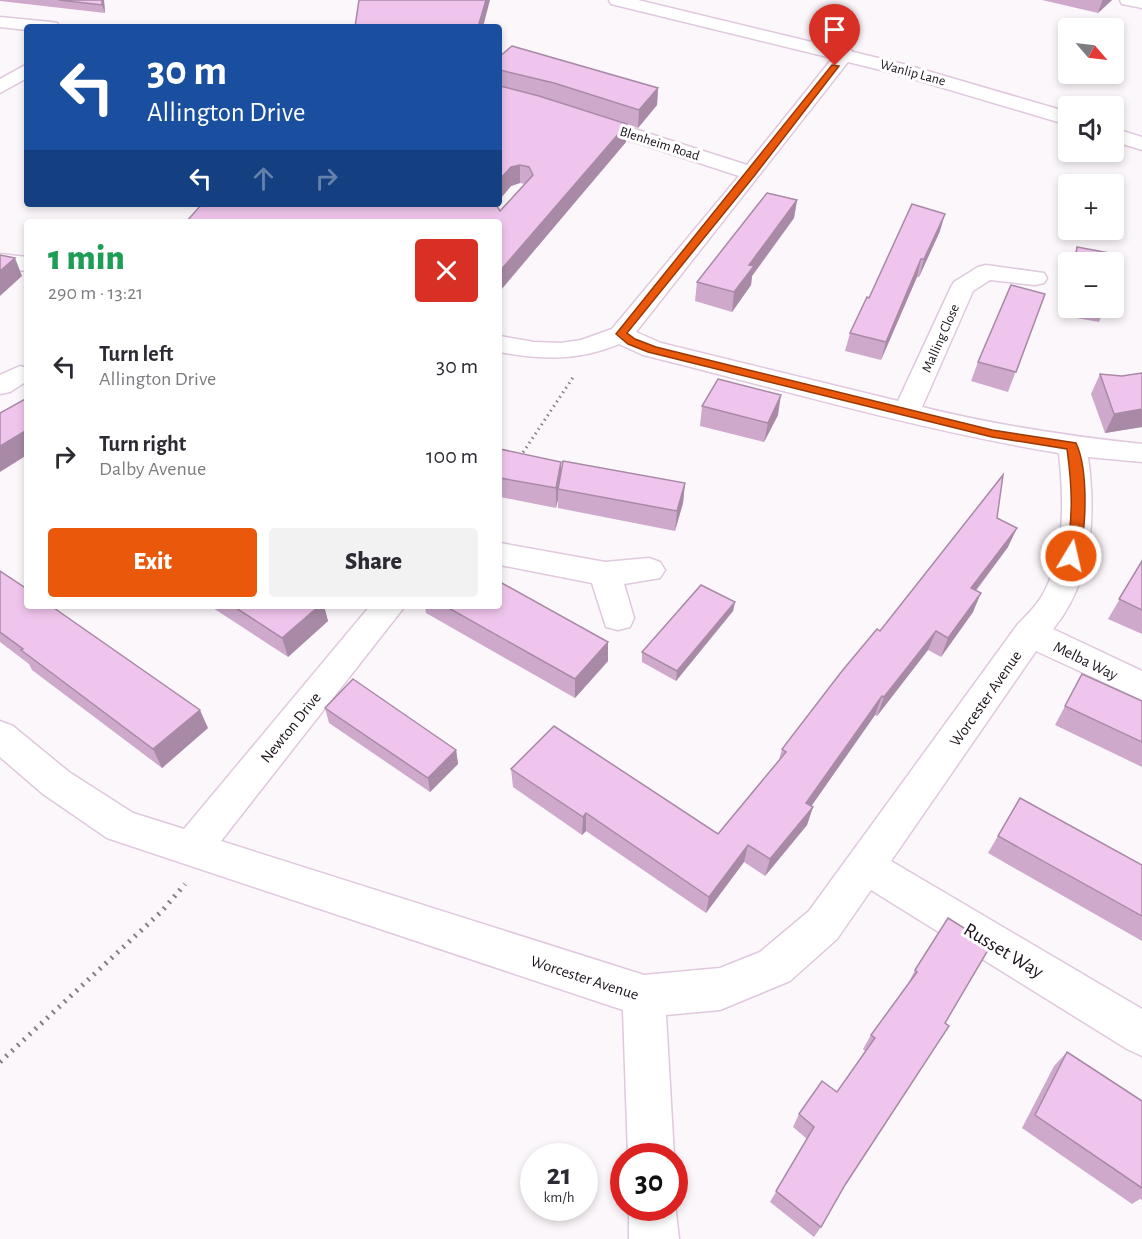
<!DOCTYPE html>
<meta charset="utf-8">
<style>
:root{--surface:#fff;--page:#f2f2f3;--text:#2b2b33;--muted:#7c7c81;--accent:#ea580c}
body{margin:0;font-family:"Alegreya Sans",sans-serif;background:var(--page);color:var(--text);height:100vh;display:flex;flex-direction:column;font-size:22px;white-space:nowrap}
*{box-sizing:border-box;margin:0}
p{font-size:20px;color:var(--muted)}
.icon{flex:none;width:33px;height:33px;fill:none;stroke:currentColor;stroke-width:2;stroke-linecap:round;stroke-linejoin:round}
.map{position:relative;flex:1;overflow:hidden}
.details{position:absolute;left:24px;top:219px;width:478px;height:390px;display:flex;flex-direction:column;background:var(--surface);border-radius:6px;box-shadow:0 3px 9px #0003}
.details>*{flex:none}
.top-card{position:absolute;left:24px;top:24px;width:478px;height:183px;border-radius:6px;box-shadow:0 3px 9px #0003;background:#1a4fa0;color:#fff;overflow:hidden}
.needle{width:39px;rotate:118deg}
.fabs{position:absolute;left:1058px;top:18px;display:grid;gap:12px}
.fabs a{display:grid;place-items:center;width:66px;height:66px;border-radius:6px;background:var(--surface);box-shadow:0 3px 9px #0003;font-size:30px}
.speed{position:absolute;left:520px;top:1143px;display:flex;gap:12px;font-size:30px;font-weight:700;text-align:center}
.speed>*{display:grid;place-content:center;width:78px;height:78px;border-radius:50%;background:var(--surface);box-shadow:0 3px 9px #0003;line-height:1}
.speed small{font-size:15px;font-weight:400}
.speed .limit{border:9px solid #d22;background:#fff;color:#111}
.pin{position:absolute;display:grid;place-items:center;width:51px;height:51px;color:#fff;margin:-62px -26px;border-radius:50% 50% 50% 0;rotate:-45deg;box-shadow:0 0 6px #0007}
.pin .icon{rotate:45deg}
.me{position:absolute;width:66px;margin:-33px;rotate:9deg;stroke-linejoin:round;filter:drop-shadow(0 0 4px #0008)}
.turn{display:flex;align-items:center;gap:21px;height:126px;padding:0 24px;font-size:27px}
.turn .icon{width:78px;height:78px;stroke-width:2.5}
.turn b{display:block;font-size:42px;line-height:51px}
.lanes{display:flex;align-items:center;height:57px;padding:0 24px;background:#0003;justify-content:center;gap:30px;direction:ltr}
.lanes .off{opacity:.35}
.round{display:grid;place-items:center;flex:none;width:63px;height:63px;border-radius:6px;background:var(--page)}
.summary{display:flex;align-items:center;justify-content:space-between;height:102px;padding:0 24px}
h1{font-size:36px;font-weight:800;line-height:45px;color:#1e9e55}
.button{display:flex;gap:12px;margin-top:auto;padding:12px 24px}
.button a{flex:1;height:69px;border-radius:6px;background:var(--accent);color:#fff;font-size:24px;font-weight:800;line-height:69px;text-align:center}
.button a+a{background:var(--page);color:var(--text)}
ul{padding:0;list-style:none}
li{display:flex;align-items:center;gap:18px;height:90px;padding:0 24px}
li div{flex:1}
li b{display:block;font-size:22px}
li em{font-style:normal}
.map>svg:first-child{display:block}
.lines{fill:none;stroke-linecap:round;stroke-linejoin:round}
.minor-casing{stroke:#e0c8de;stroke-width:3}
.tertiary-casing{stroke:#e0c8de;stroke-width:3}
.path-far1{stroke:#857f85;stroke-width:3;stroke-dasharray:1.5 4;stroke-linecap:butt}
.path{stroke:#857f85;stroke-width:5;stroke-dasharray:2 6;stroke-linecap:butt}
.minor{fill:#fff;fill-rule:evenodd}
.tertiary{fill:#fff;fill-rule:evenodd}
.wall{fill:#cea9cc}
.shaded-wall{fill:#a88aa6}
.building{fill:#f0c5ed;stroke:#a88aa6;stroke-width:1.5}
.route{fill:#ea580c;stroke:#983908;stroke-width:1.5}
.labels{text-anchor:middle;stroke-width:6;stroke-linejoin:round;paint-order:stroke}
.far-street-label{font-size:14px;fill:#1c141c;stroke:#fff}
.street-label{font-size:16px;fill:#1c141c;stroke:#fff}
.near-street-label{font-size:20px;fill:#1c141c;stroke:#fff}
</style>
<div class="map">
<svg width="1142" height="1239" viewBox="0 0 1142 1239">
<rect width="100%" height="100%" fill="#fcf7fb"/>
<g class="lines">
<g class="minor-casing">
<g id="minor">
<polygon points="1120,0 1142,0 1142,8 1122,4"/>
<polygon points="0,17 51,22 57,23 60,27 27,27 27,30 0,27"/>
<path d="M845 49 851 50 854 54 851 58 636 332 661 343 898 401 951 287 954 282 978 267 986 265 1044 273 1047 278 1044 283 1035 285 990 280 973 291 922 407C995 425 1067 436 1142 444V462L1088 457C1096 516 1093 581 1053 629L1142 671V700L1036 651 891 861 1142 1009V1056L1127 1049 871 890 837 939 790 981 720 1010 666 1015 674 1156H628L623 1010 107 838 43 794 0 757V721L13 726 69 772 133 813 184 829 370 606H405L221 841 644 975 720 968 760 952 809 911 1018 624C1026 616 1034 608 1040 599 1066 558 1064 500 1059 453 918 430 781 389 643 355L619 344C578 361 542 360 500 352V336L534 342 561 343 581 340 612 329 739 176 540 111 500 101V89L554 103 747 165 839 50Z"/>
<polygon points="27,64 27,78 0,93 0,79"/>
<polygon points="0,254 27,257 27,271 0,268"/>
<polygon points="20,366 27,368 27,381 10,392 0,394 0,375"/>
<polygon points="500,543 605,562 649,558 660,562 665,570 660,578 624,584 634,618 630,627 618,630 606,627 592,583 500,565"/>
<polygon points="675,1203 679,1239 629,1239 629,1208 675,1208"/>
</g>
</g>
<g class="tertiary-casing">
<g id="tertiary">
<polygon points="609,0 638,0 907,65 1068,112 1068,125 893,73 611,4"/>
<polygon points="1113,128 1142,137 1142,150 1113,141"/>
</g>
</g>
<polyline class="path-far1" points="520,457 574,376"/>
<polyline class="path" points="0,1062 162,911 185,884"/>
<use href="#minor" class="minor"/>
<use href="#tertiary" class="tertiary"/>
</g>
<g class="wall">
<polygon points="0,0 104,0 105,13 0,1"/>
<polygon points="1042,0 1112,0 1098,13"/>
<polygon points="500,56 658,88 657,105 638,128 627,124 626,142 500,291 202,204 495,204 493,206 500,211 525,184 520,183 511,186 500,199"/>
<polygon points="797,200 794,218 752,276 751,285 732,312 695,301 697,282"/>
<polygon points="940,231 919,277 917,277 881,360 845,351 850,333 869,298"/>
<polygon points="1077,247 1109,262 1071,262"/>
<polygon points="1068,290 1068,308 1105,308 1099,322 1065,316"/>
<polygon points="1045,294 1008,392 971,381 978,362"/>
<polygon points="1142,373 1142,427 1105,433 1091,394 1100,374 1122,376"/>
<polygon points="702,406 778,415 764,442 700,426"/>
<polygon points="500,449 561,462 561,471 685,483 683,503 675,531 558,508 558,499 556,508 500,497"/>
<polygon points="997,518 1008,547 976,591 973,612 941,657 928,650 877,716 875,715 811,806 813,807 807,825 765,876 744,862 706,913 586,831 582,835 513,787 511,769 718,834 779,760 782,749 880,631"/>
<polygon points="1142,561 1142,634 1108,619"/>
<polygon points="0,571 208,728 162,768 32,670 29,664 0,642"/>
<polygon points="735,602 733,611 676,681 642,662 642,652"/>
<polygon points="210,606 324,606 328,621 288,657"/>
<polygon points="425,606 500,606 608,661 575,698 426,613"/>
<polygon points="1082,674 1142,701 1142,767 1055,725"/>
<polygon points="325,708 456,750 458,764 430,792 329,723"/>
<polygon points="1020,798 1142,865 1142,941 988,853"/>
<polygon points="948,918 845,1185 821,1227 814,1237 770,1202 807,1139 793,1127 799,1114 837,1092 865,1051 863,1049 871,1035 907,986 915,970"/>
<polygon points="1067,1052 1142,1101 1142,1200 1140,1199 1132,1204 1022,1128 1054,1066"/>
</g>
<g class="shaded-wall">
<polygon points="102,0 104,0 105,13 102,5"/>
<polygon points="486,0 490,0 483,27 478,27"/>
<polygon points="1103,0 1112,0 1098,13 1102,1"/>
<polygon points="658,88 657,105 638,128 639,110"/>
<polygon points="627,124 626,142 500,291 500,271"/>
<polygon points="520,165 520,183 511,186 500,199 500,179 511,167"/>
<polygon points="797,200 794,218 752,276 751,285 732,312 734,292 749,265"/>
<polygon points="479,204 495,204 480,221"/>
<polygon points="945,214 940,231 919,277 924,259"/>
<polygon points="15,258 22,276 0,296 0,271"/>
<polygon points="921,259 917,277 881,360 886,342"/>
<polygon points="781,395 778,415 764,442 768,423"/>
<polygon points="1142,409 1142,427 1105,433 1114,414"/>
<polygon points="27,430 27,455 0,472 0,446"/>
<polygon points="561,462 561,481 558,489 558,499 556,508 556,488"/>
<polygon points="685,483 683,503 675,531 677,511"/>
<polygon points="1017,528 1008,547 963,607 971,588"/>
<polygon points="981,593 973,612 941,657 948,638"/>
<polygon points="735,602 733,611 676,681 677,671"/>
<polygon points="319,606 324,606 328,621 288,657 282,638"/>
<polygon points="936,631 928,650 877,716 884,697"/>
<polygon points="608,642 608,661 575,698 575,679"/>
<polygon points="882,696 875,715 801,821 806,803"/>
<polygon points="200,710 208,728 162,768 153,749"/>
<polygon points="456,750 458,764 430,792 428,778"/>
<polygon points="813,807 807,825 765,876 770,859"/>
<polygon points="586,813 586,831 582,835 583,817"/>
<polygon points="748,845 744,862 706,913 709,897"/>
</g>
<g class="building">
<polygon points="59,0 102,0 102,5"/>
<polygon points="359,0 486,0 478,27 355,27"/>
<polygon points="512,46 658,88 639,110 554,83 500,70 500,56"/>
<polygon points="500,86 539,96 627,124 500,271 500,222 186,222 202,204 480,204 481,206 497,206 500,211 533,175 529,167 520,165 511,167 500,179"/>
<polygon points="767,193 797,200 749,265 754,266 734,292 697,282"/>
<polygon points="912,204 945,214 924,259 921,259 886,342 850,333 867,297 869,298"/>
<polygon points="1077,247 1110,253 1109,262 1075,262"/>
<polygon points="0,255 15,258 0,271"/>
<polygon points="1011,285 1045,294 1016,372 978,362"/>
<polygon points="1142,373 1142,409 1114,414 1100,374 1122,376"/>
<polygon points="718,379 781,395 768,423 702,406"/>
<polygon points="27,398 27,430 0,446 0,413"/>
<polygon points="500,449 561,462 556,488 500,478"/>
<polygon points="563,461 685,483 677,511 558,489"/>
<polygon points="1003,475 997,518 1017,528 971,588 981,593 948,638 936,631 884,697 882,696 806,803 813,807 770,859 748,845 709,897 586,813 583,817 511,769 554,726 718,834 786,752 782,749 842,671 877,629 880,631"/>
<polygon points="1142,561 1142,610 1119,599"/>
<polygon points="0,571 27,589 27,606 51,606 200,710 153,749 21,650 23,649 0,632"/>
<polygon points="500,582 608,642 575,679 445,606 500,606"/>
<polygon points="701,585 735,602 677,671 642,652"/>
<polygon points="233,606 319,606 282,638"/>
<polygon points="1082,674 1142,701 1142,742 1065,706"/>
<polygon points="353,679 456,750 428,778 325,708"/>
<polygon points="1020,798 1142,865 1142,916 998,836"/>
<polygon points="948,918 991,945 945,1023 949,1026 845,1185 821,1227 776,1191 814,1127 799,1114 822,1081 837,1092 875,1038 871,1035 917,972 915,970"/>
<polygon points="1067,1052 1142,1101 1142,1188 1035,1115"/>
</g>
<path class="route" d="M832 65 839 66 755 175 627 333 635 339 656 347 992 430 1076 443C1088 468 1088 534 1076 559H1067L1065 556C1074 520 1072 485 1067 449L992 437 648 352 628 344 616 334Z"/>
<g class="labels">
<g class="far-street-label">
<text transform="translate(913 72) rotate(15)" y="5">Wanlip Lane</text>
<text transform="translate(660 143) rotate(18)" y="5">Blenheim Road</text>
<text transform="translate(940 338) rotate(-66)" y="5">Malling Close</text>
</g>
<g class="street-label">
<text transform="translate(1086 660) rotate(26)" y="6">Melba Way</text>
<text transform="translate(985 698) rotate(-55)" y="6">Worcester Avenue</text>
<text transform="translate(290 727) rotate(-51)" y="6">Newton Drive</text>
<text transform="translate(585 977) rotate(18)" y="6">Worcester Avenue</text>
</g>
<g class="near-street-label">
<text transform="translate(1004 950) rotate(31)" y="7">Russet Way</text>
</g>
</g>
</svg>
<div class="fabs">
<a><svg class="needle" viewBox="-14 -14 28 28"><path d="M0-13l5 13h-10z" fill="#e53935"/><path d="M0 13l5-13h-10z" fill="#7c7c81"/></svg></a>
<a><svg class="icon" aria-label="sound" viewBox="0 0 24 24"><path d="M4 9h4l5-4v14l-5-4H4zM17 9q2 3 0 6"/></svg></a>
<a>+</a>
<a>−</a>
</div>
<div class="speed"><div>21<small>km/h</small></div><div class="limit">30</div></div>
<div class="pin" style="left:835px;top:66px;background:#d93025"><svg class="icon" aria-label="arrive" viewBox="0 0 24 24"><path d="M6 21V4h12l-3 4 3 4H6"/></svg></div>
<svg class="me" style="left:1071px;top:556px" viewBox="-20 -20 40 40"><circle r="17" fill="#ea580c" stroke="#fff" stroke-width="3"/><path d="M0-11L8 9 0 5-8 9z" fill="#fff"/></svg>
<div class="top-card">
<div class="turn"><svg class="icon" aria-label="left" viewBox="0 0 24 24"><path d="M17 20v-9H6M10 6l-5 5 5 5"/></svg><div><b>30 m</b>Allington Drive</div></div>
<div class="lanes"><svg class="icon" aria-label="left" viewBox="0 0 24 24"><path d="M17 20v-9H6M10 6l-5 5 5 5"/></svg><svg class="icon off" aria-label="ahead" viewBox="0 0 24 24"><path d="M12 20V5M6 11l6-6 6 6"/></svg><svg class="icon off" aria-label="right" viewBox="0 0 24 24"><path d="M7 20v-9h11M14 6l5 5-5 5"/></svg></div>
</div>
<section class="details">
<div class="summary"><div><h1>1 min</h1><p>290 m · 13:21</p></div><a class="round" style="background:#d93025;color:#fff"><svg class="icon" aria-label="close" viewBox="0 0 24 24"><path d="M6 6l12 12M18 6L6 18"/></svg></a></div>
<ul>
<li><svg class="icon" aria-label="left" viewBox="0 0 24 24"><path d="M17 20v-9H6M10 6l-5 5 5 5"/></svg><div><b>Turn left</b><p>Allington Drive</p></div><em>30 m</em></li>
<li><svg class="icon" aria-label="right" viewBox="0 0 24 24"><path d="M7 20v-9h11M14 6l5 5-5 5"/></svg><div><b>Turn right</b><p>Dalby Avenue</p></div><em>100 m</em></li>
</ul>
<div class="button"><a>Exit</a><a>Share</a></div>
</section>
</div>
